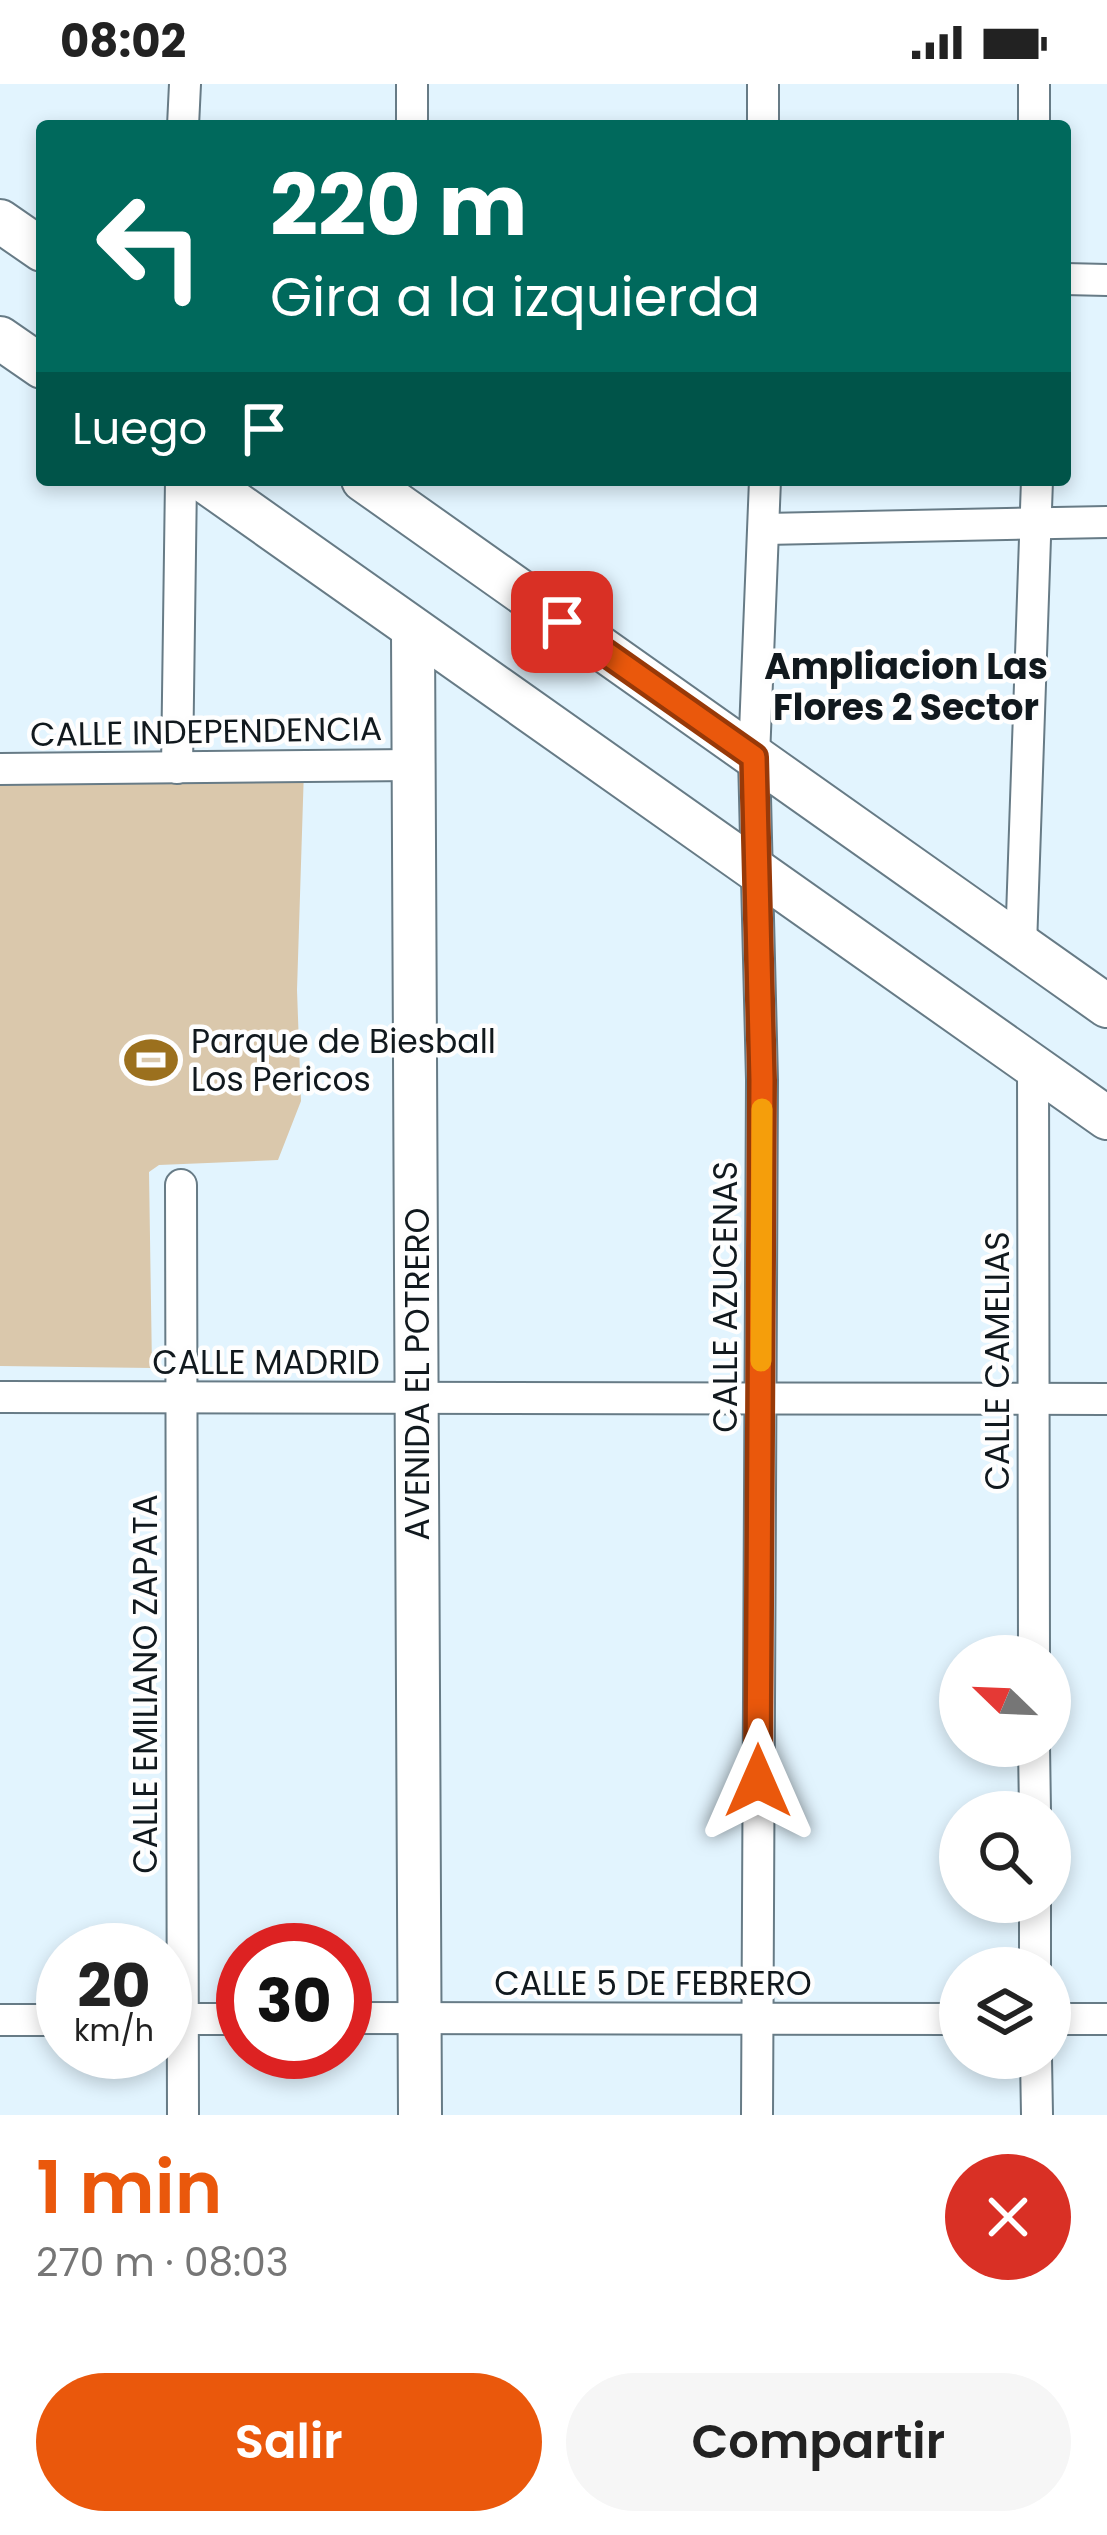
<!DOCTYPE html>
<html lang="es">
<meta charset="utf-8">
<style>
:root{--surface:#fff;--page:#f6f6f6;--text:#222;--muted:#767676;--accent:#ea580c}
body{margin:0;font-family:Poppins,sans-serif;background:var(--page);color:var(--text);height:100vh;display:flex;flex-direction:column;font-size:45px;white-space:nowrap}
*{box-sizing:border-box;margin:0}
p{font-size:39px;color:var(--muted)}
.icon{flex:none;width:66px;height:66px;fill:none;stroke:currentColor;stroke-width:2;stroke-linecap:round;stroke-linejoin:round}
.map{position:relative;height:2031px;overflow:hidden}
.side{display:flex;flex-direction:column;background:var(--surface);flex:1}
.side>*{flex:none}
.guide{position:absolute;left:36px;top:36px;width:1035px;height:366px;border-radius:12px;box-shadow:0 6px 18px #0003;background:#00695c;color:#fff;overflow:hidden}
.needle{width:78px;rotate:293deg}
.buttons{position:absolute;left:939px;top:1551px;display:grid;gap:24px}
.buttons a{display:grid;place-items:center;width:132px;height:132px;border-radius:50%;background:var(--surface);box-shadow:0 6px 18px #0003;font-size:60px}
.speed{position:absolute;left:36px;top:1839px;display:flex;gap:24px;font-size:60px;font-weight:700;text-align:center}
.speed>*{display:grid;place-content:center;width:156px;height:156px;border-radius:50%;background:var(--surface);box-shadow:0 6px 18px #0003;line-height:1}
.speed small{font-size:30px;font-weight:400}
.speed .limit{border:18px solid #d22;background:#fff;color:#111}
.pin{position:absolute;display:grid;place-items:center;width:102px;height:102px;color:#fff;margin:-51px;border-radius:24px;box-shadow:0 6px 18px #0006}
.me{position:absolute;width:132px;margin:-66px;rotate:0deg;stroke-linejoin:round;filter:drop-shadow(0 0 9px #0008)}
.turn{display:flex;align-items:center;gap:42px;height:252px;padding:0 36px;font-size:54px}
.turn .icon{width:156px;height:156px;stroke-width:2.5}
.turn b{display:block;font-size:84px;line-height:102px}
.then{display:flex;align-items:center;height:114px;padding:0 36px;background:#0003;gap:24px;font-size:45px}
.round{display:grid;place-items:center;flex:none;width:126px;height:126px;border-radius:63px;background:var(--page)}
.summary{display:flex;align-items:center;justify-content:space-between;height:204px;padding:0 36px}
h1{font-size:72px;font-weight:600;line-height:90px;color:var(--accent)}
.button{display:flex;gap:24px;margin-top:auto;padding:24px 36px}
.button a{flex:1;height:138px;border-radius:72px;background:var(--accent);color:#fff;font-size:48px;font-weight:600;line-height:138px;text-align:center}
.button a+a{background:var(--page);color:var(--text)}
.status{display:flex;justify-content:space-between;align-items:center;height:84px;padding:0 60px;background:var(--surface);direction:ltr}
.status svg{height:33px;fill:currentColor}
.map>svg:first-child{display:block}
.pitch{fill:#dac8ac}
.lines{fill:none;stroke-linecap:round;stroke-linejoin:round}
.street-casing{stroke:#677b86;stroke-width:34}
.secondary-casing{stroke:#677b86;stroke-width:46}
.street{stroke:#fff;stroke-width:30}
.secondary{stroke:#fff;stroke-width:42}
.route-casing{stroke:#983908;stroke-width:30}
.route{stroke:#ea580c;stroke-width:21}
.slow{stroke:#f59e0b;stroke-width:21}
.labels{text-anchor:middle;stroke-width:9;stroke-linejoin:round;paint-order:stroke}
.street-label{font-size:33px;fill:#11191e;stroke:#fefefe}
.poi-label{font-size:33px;fill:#11191e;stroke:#fefefe;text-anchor:start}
.neighbourhood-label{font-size:36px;font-weight:bold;fill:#11191e;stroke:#fefefe}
</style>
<div class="status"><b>08:02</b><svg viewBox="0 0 49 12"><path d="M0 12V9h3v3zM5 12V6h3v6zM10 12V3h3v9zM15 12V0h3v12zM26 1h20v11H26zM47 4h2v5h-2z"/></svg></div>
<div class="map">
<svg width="1107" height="2031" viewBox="0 0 1107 2031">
<rect width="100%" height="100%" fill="#e2f4fe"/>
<polygon class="pitch" points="304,685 297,906 301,1017 278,1076 159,1081 149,1088 152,1284 0,1282 0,687"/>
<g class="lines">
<g class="street-casing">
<g id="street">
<polyline points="763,0 763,42"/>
<polyline points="1034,0 1034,42"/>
<polyline points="183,42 185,0"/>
<polyline points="412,42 412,0"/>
<polyline points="1065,195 1107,196"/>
<polyline points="765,445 1107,438"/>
<polyline points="177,684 181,396"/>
<polyline points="0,685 412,681"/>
<polyline points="1021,862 1037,396"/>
<polyline points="1033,981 1034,1572"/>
<polyline points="181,1101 183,2031"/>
<polyline points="0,1313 1107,1315"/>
<polyline points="1034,1662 1035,1728"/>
<polyline points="1035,1818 1035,1884"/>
<polyline points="345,1934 960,1935"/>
<polyline points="165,1935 243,1935"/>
<polyline points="1050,1935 1107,1935"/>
<polyline points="0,1936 63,1936"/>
<polyline points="1036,1974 1037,2031"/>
<polyline points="757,2031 762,996 754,673 765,396"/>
</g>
</g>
<g class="secondary-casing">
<g id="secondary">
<polyline points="0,137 42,166"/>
<polyline points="0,254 42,283"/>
<polyline points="203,396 1107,1034"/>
<polyline points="363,396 1107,922"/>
<polyline points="413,549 420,2031"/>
</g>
</g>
<use href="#street" class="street"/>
<use href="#secondary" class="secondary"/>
</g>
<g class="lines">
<g class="route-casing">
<polyline id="route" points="562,538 754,673 762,996 758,1697"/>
</g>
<use href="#route" class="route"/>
<polyline class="slow" points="761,1277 762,1025"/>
</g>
<defs>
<g id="stadium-bare" transform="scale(4.14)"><path d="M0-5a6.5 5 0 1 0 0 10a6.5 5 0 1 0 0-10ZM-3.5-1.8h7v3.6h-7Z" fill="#9b701e" stroke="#fefefe" stroke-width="2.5" paint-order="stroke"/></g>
</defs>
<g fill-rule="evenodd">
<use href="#stadium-bare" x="151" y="976"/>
</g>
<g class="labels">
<g class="street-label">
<text transform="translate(206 647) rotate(-1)" y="12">CALLE INDEPENDENCIA</text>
<text transform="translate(725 1213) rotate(-90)" y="12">CALLE AZUCENAS</text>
<text transform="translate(997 1277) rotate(-90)" y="12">CALLE CAMELIAS</text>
<text x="266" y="1290">CALLE MADRID</text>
<text transform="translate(417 1290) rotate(-90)" y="12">AVENIDA EL POTRERO</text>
<text transform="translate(145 1600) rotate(-90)" y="12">CALLE EMILIANO ZAPATA</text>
<text x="653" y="1911">CALLE 5 DE FEBRERO</text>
</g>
<g class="poi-label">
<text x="191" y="969">Parque de Biesball<tspan x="191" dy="38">Los Pericos</tspan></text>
</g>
<g class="neighbourhood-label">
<text x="906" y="595">Ampliacion Las<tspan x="906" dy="41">Flores 2 Sector</tspan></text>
</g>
</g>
</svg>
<div class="buttons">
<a><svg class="needle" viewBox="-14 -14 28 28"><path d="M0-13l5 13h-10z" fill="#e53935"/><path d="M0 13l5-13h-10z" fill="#767676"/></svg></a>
<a><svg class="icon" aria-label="search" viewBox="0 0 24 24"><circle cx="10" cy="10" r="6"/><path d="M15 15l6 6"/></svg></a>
<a><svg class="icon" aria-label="layers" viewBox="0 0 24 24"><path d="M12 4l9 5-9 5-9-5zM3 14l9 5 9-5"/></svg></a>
</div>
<div class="speed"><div>20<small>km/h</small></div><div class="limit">30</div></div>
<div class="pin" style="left:562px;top:538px;background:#d93025"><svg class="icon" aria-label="arrive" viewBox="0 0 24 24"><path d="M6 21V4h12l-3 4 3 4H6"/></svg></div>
<svg class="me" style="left:758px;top:1697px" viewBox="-20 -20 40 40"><path d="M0-17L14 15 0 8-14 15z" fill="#ea580c" stroke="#fff" stroke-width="4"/></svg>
<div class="guide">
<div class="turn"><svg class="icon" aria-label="left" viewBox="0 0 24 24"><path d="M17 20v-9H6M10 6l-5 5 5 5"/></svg><div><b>220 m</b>Gira a la izquierda</div></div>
<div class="then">Luego<svg class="icon" aria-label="arrive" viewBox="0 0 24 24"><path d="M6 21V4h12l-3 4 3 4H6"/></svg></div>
</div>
</div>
<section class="side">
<div class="summary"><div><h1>1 min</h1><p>270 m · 08:03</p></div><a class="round" style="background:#d93025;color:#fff"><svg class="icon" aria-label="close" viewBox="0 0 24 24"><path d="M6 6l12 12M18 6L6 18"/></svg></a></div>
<div class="button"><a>Salir</a><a>Compartir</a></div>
</section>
